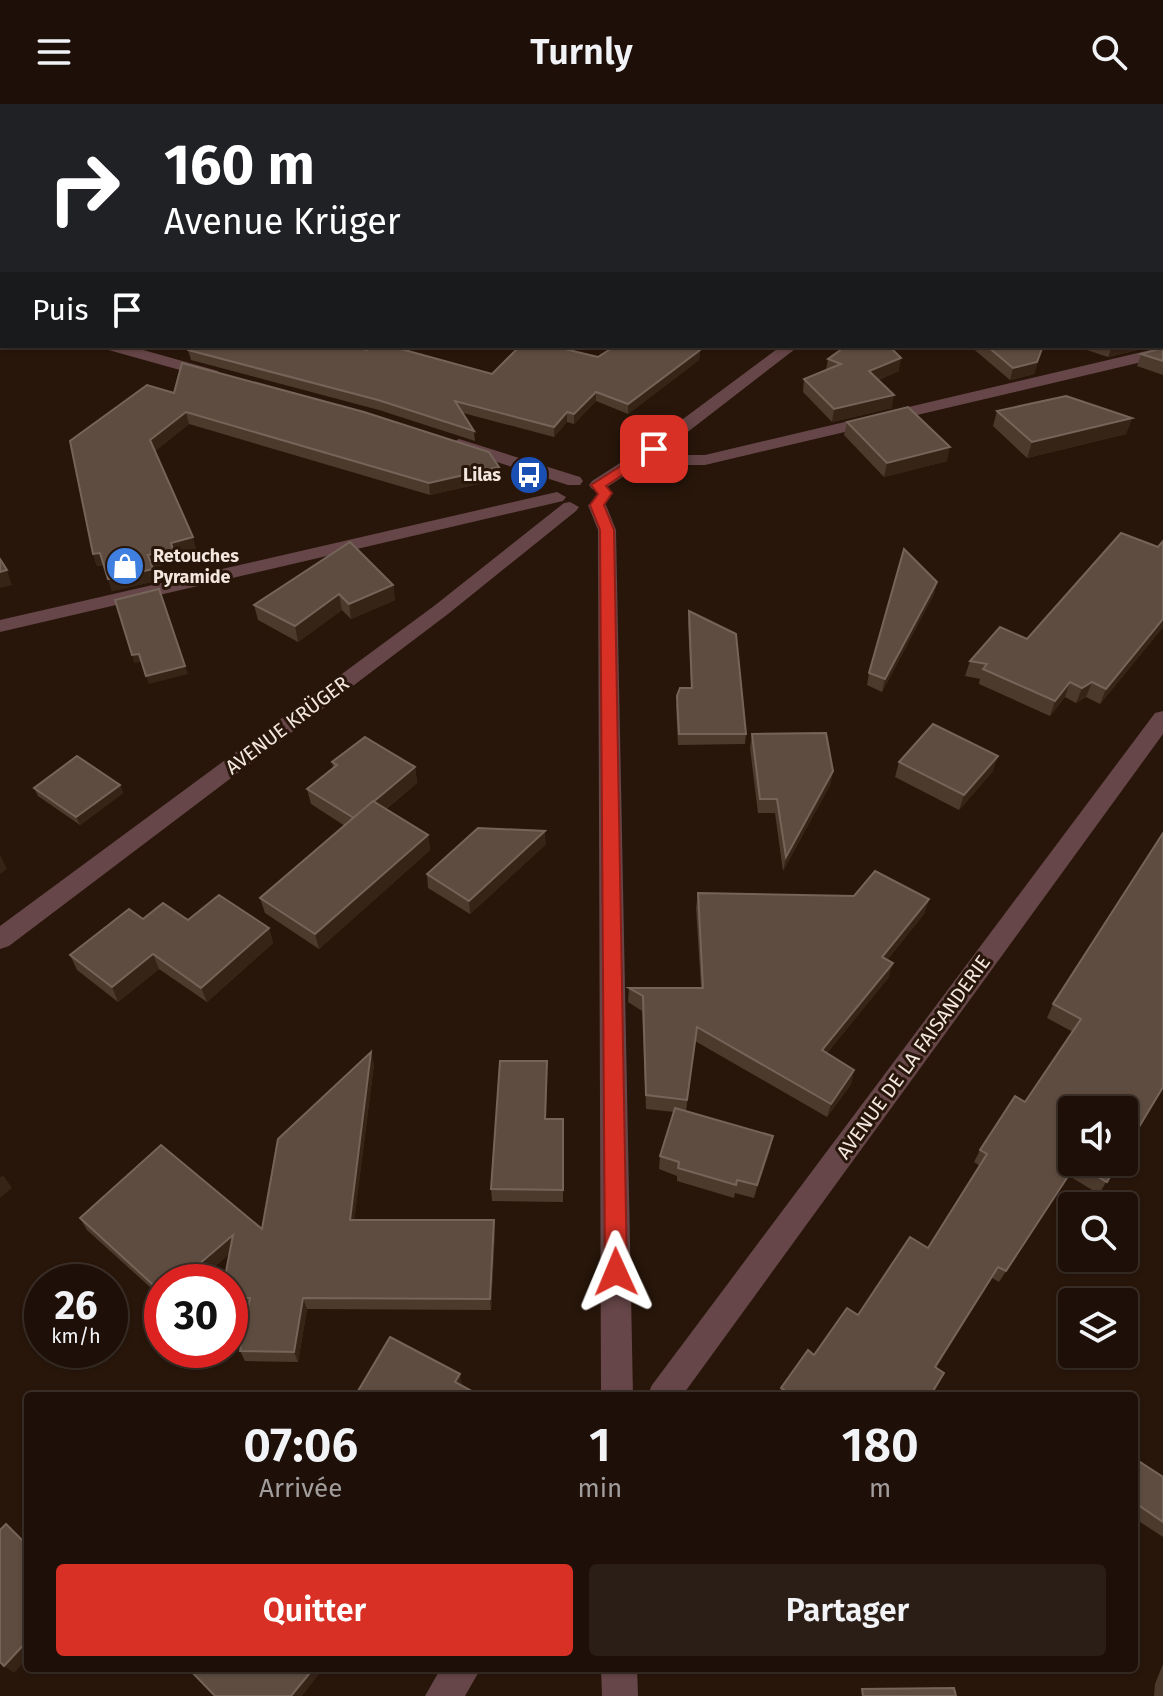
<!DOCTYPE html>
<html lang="fr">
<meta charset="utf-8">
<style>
:root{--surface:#1e1008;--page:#2b1e16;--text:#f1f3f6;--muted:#a19d9c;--line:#3c3029;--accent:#d93025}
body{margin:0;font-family:"Fira Sans",sans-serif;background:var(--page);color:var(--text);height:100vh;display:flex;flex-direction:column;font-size:30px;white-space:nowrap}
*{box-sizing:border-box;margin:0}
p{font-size:26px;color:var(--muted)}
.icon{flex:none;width:44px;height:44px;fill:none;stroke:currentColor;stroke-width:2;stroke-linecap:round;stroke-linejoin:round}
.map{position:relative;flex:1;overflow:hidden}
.details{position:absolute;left:24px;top:1288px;width:1114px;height:280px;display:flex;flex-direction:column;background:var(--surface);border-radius:8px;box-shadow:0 2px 6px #0004,0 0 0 2px var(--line)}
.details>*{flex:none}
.banner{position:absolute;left:0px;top:0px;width:1164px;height:244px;box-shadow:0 2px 6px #0004,0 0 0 2px var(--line);background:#202124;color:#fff;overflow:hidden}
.buttons{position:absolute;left:1058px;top:992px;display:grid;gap:16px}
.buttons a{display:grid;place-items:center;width:80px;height:80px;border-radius:8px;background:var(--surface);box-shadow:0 2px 6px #0004,0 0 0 2px var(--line);font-size:40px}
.speed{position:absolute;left:24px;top:1160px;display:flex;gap:16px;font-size:40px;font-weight:700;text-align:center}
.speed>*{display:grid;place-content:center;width:104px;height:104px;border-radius:50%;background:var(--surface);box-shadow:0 2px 6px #0004,0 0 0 2px var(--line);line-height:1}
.speed small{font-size:20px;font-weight:400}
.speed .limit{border:12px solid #d22;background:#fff;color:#111}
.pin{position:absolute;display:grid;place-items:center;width:68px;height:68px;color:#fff;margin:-34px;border-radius:16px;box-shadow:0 4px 12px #0006}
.me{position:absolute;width:88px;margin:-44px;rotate:359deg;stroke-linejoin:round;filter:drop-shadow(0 0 6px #0008)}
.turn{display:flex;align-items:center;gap:28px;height:168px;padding:0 32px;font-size:36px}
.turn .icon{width:104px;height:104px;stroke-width:2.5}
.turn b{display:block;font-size:56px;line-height:68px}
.then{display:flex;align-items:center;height:76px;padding:0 32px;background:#0003;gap:16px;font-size:30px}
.eta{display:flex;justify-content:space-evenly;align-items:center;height:136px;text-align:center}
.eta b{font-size:48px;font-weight:600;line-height:56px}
.cta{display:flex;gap:16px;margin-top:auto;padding:16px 32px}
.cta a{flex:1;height:92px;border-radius:8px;background:var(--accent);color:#fff;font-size:32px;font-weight:600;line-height:92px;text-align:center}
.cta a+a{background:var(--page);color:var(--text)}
header{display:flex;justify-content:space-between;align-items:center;height:104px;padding:0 32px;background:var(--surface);font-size:36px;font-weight:600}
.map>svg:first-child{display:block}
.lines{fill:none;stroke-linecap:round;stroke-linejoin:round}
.minor{fill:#664648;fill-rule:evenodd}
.tertiary{fill:#664648;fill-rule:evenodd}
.wall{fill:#4c3a2d}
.shaded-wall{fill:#362417}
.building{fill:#5e4c40;stroke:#756459;stroke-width:2}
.route{fill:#d93025;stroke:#8d1f18;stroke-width:2}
.labels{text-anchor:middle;stroke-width:6;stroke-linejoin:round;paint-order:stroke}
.far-poi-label{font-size:18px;font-weight:bold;fill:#f2e6de;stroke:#28160a;text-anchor:end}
.street-label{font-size:20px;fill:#f2e6de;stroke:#28160a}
</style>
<header><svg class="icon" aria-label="menu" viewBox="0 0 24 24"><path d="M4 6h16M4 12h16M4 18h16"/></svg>Turnly<svg class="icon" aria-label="search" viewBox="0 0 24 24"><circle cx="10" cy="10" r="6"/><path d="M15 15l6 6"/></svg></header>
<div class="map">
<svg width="1163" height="1592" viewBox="0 0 1163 1592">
<rect width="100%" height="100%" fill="#28160a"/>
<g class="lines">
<g class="minor">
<polygon points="813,0 832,0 833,2 814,2"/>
<polygon points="103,242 129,242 218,267 220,270 212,275 105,245"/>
<polygon points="781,242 799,242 667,344 684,351 705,351 1163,243 1163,253 705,361 682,361 655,352 604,385 592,385 589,381 592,377 648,341"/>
<polygon points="459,335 580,373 583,377 580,381 568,381 453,344 450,340"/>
<polygon points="557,388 566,393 563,397 0,528 0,516"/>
<polygon points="597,396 606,401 616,426 633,1292 601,1292 598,426 588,401"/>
<polygon points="570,398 579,403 576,407 448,510 9,842 0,845 0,822 434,502 564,399"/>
<polygon points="1163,607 1163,630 682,1292 647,1292 652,1281 1155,609"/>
<polygon points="441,1564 481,1564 465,1592 425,1592"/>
<polygon points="601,1564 637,1564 638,1592 602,1592"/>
</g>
<g class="tertiary">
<polygon points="633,0 650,0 632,2"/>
<rect x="0" y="207" width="2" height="10"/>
<rect x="0" y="228" width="2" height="10"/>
</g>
</g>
<g class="wall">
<polygon points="0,0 573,0 570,2 2,2 2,40 0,40"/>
<polygon points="970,242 1043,242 1034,270 1010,276"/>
<polygon points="1075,242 1154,242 1108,253"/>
<polygon points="1163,244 1163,271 1137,262 1141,250"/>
<polygon points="188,246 367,246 492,270 598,253 700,246 699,256 628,310 596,297 574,320 567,318 554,333 463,309 474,327 475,337 379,306 191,256"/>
<polygon points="828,255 899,267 878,276 892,304 832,318 803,288 804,275 826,266"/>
<polygon points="174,289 499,363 500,375 430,391 189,320 155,347 196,445 175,450 177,458 152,463 156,477 112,487 104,461 97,462 93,450"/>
<polygon points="997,307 1132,314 1126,330 1027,354 993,322"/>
<polygon points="847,318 947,357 884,373 844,331"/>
<polygon points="1163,437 1163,523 1100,600 1086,593 1076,599 1065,593 1050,612 979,580 980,575 965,572 970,557 1027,535 1158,443"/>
<polygon points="937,478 934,490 882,588 867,581 869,569"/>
<polygon points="393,481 395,496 351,515 342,506 298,538 258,516 254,501"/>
<polygon points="689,507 746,630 745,640 678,641 676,603 677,592 691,584 688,518"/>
<polygon points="752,630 833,667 830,681 783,767 775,709 758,709 750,644"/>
<polygon points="332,658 415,663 417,679 386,705 428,731 430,746 319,845 265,809 260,794 345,722 311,700 307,685 333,664"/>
<polygon points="899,658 993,667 959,706 895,673"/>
<polygon points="120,681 123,689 80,721 38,692 34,684"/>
<polygon points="1163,729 1118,1058 1099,1090 1069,1072 999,1178 992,1174 936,1264 931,1292 779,1292 781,1284 928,1144 980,1062 974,1058 980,1046 1025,998 1073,928 1047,914 1053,900"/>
<polygon points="546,740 470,810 428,784 427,770"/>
<polygon points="698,789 929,795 924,810 887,856 889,873 827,949 854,966 851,980 827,1013 695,937 686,1007 773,1032 770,1046 754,1094 735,1089 734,1094 677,1077 677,1072 659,1065 660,1052 674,1008 646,1005 642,907 628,898 629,884 701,884 696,804"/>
<polygon points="143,815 188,816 269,824 273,839 207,898 159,865 118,898 77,866 70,851"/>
<polygon points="547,957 546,1015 563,1015 563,1098 492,1097 491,1085"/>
<polygon points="374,960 354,1116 494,1116 495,1128 491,1206 307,1205 298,1258 245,1257 240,1247 248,1205 230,1204 229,1150 197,1178 162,1178 162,1194 87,1126 80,1114 262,1125"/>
<polygon points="1134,1354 1163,1373 1163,1433 1134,1414"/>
<polygon points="1163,1560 1163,1592 1154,1592 1155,1580"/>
</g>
<g class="shaded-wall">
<polygon points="555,0 573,0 570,2 552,2"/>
<polygon points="2,160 2,173 0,174 0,161"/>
<polygon points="1043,242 1034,270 1010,276 1013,264"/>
<polygon points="1112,242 1154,242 1108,253"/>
<polygon points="700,246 699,256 628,310 628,300"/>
<polygon points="901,254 899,267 867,280 869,267"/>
<polygon points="596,288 596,297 574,320 574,310"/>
<polygon points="894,291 892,304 832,318 834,305"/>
<polygon points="186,308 189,320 154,348 150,336"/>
<polygon points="567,308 567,318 554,333 554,323"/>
<polygon points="1132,314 1126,330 1027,354 1032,338"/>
<polygon points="950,343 947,357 884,373 887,359"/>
<polygon points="499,363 500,375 430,391 429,379"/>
<polygon points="193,433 196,445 175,450 177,458 152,463 148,451 171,439"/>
<polygon points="100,449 104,461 97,462 93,450"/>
<polygon points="153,465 156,477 112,487 108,475"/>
<polygon points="7,466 12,481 0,484 0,468"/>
<polygon points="937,478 934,490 882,588 885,575"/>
<polygon points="393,481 395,496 351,515 349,500"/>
<polygon points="339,490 342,506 298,538 295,522"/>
<polygon points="1163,515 1163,523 1100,600 1106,585"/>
<polygon points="139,550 141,558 134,559 132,551"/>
<polygon points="185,562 188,570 149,580 146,572"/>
<polygon points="1070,578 1065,593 1050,612 1055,597"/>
<polygon points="1092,578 1086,593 1076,599 1082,584"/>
<polygon points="998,652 993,667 959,706 964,691"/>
<polygon points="415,663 417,679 356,729 354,714"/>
<polygon points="833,667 830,681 783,767 786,753"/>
<polygon points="120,681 123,689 80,721 76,713"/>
<polygon points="545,727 546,740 470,810 469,797"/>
<polygon points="428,731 430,746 319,845 315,830"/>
<polygon points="0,751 7,765 0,770"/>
<polygon points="929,795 924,810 878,867 882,853"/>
<polygon points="269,824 273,839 207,898 201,884"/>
<polygon points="153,850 159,865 118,898 112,883"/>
<polygon points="893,859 889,873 818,960 822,946"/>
<polygon points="371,948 374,960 353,1127 350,1116"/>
<polygon points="854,966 851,980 827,1013 831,1000"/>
<polygon points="773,1032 770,1046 754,1094 757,1081"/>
<polygon points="1076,1060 1069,1072 999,1178 1006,1167"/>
<polygon points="3,1071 12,1084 0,1094 0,1074"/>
<polygon points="494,1116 495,1128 491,1206 490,1195"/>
<polygon points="233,1131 238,1142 197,1178 178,1178"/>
<polygon points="998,1163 992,1174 929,1273 935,1263"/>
<polygon points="303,1194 307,1205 298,1258 294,1248"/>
<polygon points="460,1270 462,1282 455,1278"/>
<polygon points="28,1536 28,1554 14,1569 4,1562"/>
<polygon points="314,1564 324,1564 302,1592 291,1592"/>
</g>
<g class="building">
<polygon points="0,0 555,0 552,2 2,2 2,30 0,29"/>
<polygon points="850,0 1163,0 1163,229 1162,229 1162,2 847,2"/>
<polygon points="2,130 2,160 0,161 0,131"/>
<polygon points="188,242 351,242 367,246 372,242 390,242 492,270 520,242 552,242 598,253 615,242 689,242 700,246 628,300 596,288 574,310 567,308 554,323 455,297 474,327 378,296 188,246"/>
<polygon points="846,242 889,242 901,254 869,267 894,291 834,305 804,275 841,260 828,255"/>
<polygon points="987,242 1043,242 1037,258 1013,264"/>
<polygon points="1163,244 1163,257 1141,250"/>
<polygon points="182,259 364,308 489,348 499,363 429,379 186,308 150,336 193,433 171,439 173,446 148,451 153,465 108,475 100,449 93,450 70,337 147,281 174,289"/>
<polygon points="1066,292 1132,314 1032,338 997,307"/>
<polygon points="908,303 950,343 887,359 847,318"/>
<polygon points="1121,429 1158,443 1163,437 1163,515 1106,585 1092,578 1082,584 1070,578 1055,597 983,565 987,560 970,557 1000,523 1027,535"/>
<polygon points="350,438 393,481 349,500 339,490 295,522 254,501"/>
<polygon points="904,445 937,478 885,575 869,569"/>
<polygon points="0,455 7,466 0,468"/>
<polygon points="159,485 185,562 146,572 139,550 132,551 115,496"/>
<polygon points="689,507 736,530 746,630 679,630 677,592 680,584 692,584"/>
<polygon points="933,620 998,652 964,691 899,658"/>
<polygon points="826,629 833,667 786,753 777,695 760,695 752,630"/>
<polygon points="365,633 415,663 354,714 307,685 337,661 332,658"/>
<polygon points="77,652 120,681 76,713 34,684"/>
<polygon points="373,697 428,731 315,830 260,794"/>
<polygon points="478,724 545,727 469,797 427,770"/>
<polygon points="1163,729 1163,983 1124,1048 1124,1006 1072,1006 1072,1058 1118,1058 1107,1078 1076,1060 1006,1167 998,1163 935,1263 944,1269 930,1292 793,1292 781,1284 808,1246 814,1251 847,1204 858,1211 910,1133 928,1144 987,1050 980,1046 1015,992 1025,998 1081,915 1053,900"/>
<polygon points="875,767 929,795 882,853 893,859 822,946 854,966 831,1000 697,923 687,996 646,991 643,892 629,884 703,884 698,789 854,792"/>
<polygon points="219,791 269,824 201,884 153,850 112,883 70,851 129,805 143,815 163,799 188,816"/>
<polygon points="371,948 350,1116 494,1116 490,1195 303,1194 294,1248 240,1247 250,1194 230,1194 230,1178 224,1178 233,1131 178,1178 162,1178 162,1189 80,1114 161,1041 262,1125 278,1035"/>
<polygon points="500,957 547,957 545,1015 563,1015 563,1086 491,1085"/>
<polygon points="675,1004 773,1032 757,1081 737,1076 736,1081 678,1064 679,1058 660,1052"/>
<polygon points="390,1233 460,1270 455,1278 477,1290 476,1292 367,1292 358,1287"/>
<polygon points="1134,1354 1163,1373 1163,1418 1134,1398"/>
<polygon points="6,1420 28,1442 28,1536 4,1562 0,1558 0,1426"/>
<polygon points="188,1564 314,1564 291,1592 215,1592"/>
<polygon points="954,1584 956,1592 863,1592 862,1585"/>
</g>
<polygon class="route" points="654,341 659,342 659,347 606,382 612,389 604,401 614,426 627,1168 624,1176 616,1179 608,1176 605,1168 600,426 590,401 598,390 591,381"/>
<defs>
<g id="bus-disc" transform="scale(2)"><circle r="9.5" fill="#1a4fb4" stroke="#28160a"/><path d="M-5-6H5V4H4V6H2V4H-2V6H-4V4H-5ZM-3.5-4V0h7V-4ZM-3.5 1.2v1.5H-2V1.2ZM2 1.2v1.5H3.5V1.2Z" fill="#fff"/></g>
<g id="shop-disc" transform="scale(2)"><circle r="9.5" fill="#3f7fe0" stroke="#28160a"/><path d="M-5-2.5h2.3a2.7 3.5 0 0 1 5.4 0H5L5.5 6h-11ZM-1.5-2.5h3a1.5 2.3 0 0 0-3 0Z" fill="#fff"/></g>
</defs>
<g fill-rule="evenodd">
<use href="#bus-disc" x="529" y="371"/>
<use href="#shop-disc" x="125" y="462"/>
</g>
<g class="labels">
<g class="far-poi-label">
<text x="501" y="377">Lilas</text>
<text x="153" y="458" text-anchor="start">Retouches<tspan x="153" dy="21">Pyramide</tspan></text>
</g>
<g class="street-label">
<text transform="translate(287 621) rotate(-37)" y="7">AVENUE KRÜGER</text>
<text transform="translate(913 953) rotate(-54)" y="7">AVENUE DE LA FAISANDERIE</text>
</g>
</g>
</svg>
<div class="buttons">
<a><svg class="icon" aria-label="sound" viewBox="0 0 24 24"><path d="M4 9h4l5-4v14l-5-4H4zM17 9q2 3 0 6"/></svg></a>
<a><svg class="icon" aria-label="search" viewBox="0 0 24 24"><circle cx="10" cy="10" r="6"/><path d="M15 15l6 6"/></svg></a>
<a><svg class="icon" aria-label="layers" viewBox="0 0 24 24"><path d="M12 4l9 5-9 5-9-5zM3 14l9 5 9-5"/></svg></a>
</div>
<div class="speed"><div>26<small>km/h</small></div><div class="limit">30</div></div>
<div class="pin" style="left:654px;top:345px;background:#d93025"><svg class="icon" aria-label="arrive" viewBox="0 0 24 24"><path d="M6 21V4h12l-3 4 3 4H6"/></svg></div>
<svg class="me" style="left:616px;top:1168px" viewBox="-20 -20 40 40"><path d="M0-17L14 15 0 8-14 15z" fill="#d93025" stroke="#fff" stroke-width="4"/></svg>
<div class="banner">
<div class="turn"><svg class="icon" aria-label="right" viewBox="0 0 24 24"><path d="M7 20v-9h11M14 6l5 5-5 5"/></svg><div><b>160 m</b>Avenue Krüger</div></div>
<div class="then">Puis<svg class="icon" aria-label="arrive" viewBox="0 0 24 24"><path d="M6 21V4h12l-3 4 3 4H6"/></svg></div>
</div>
<section class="details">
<div class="eta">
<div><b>07:06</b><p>Arrivée</p></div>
<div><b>1</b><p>min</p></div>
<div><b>180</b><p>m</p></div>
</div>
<div class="cta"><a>Quitter</a><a>Partager</a></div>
</section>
</div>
